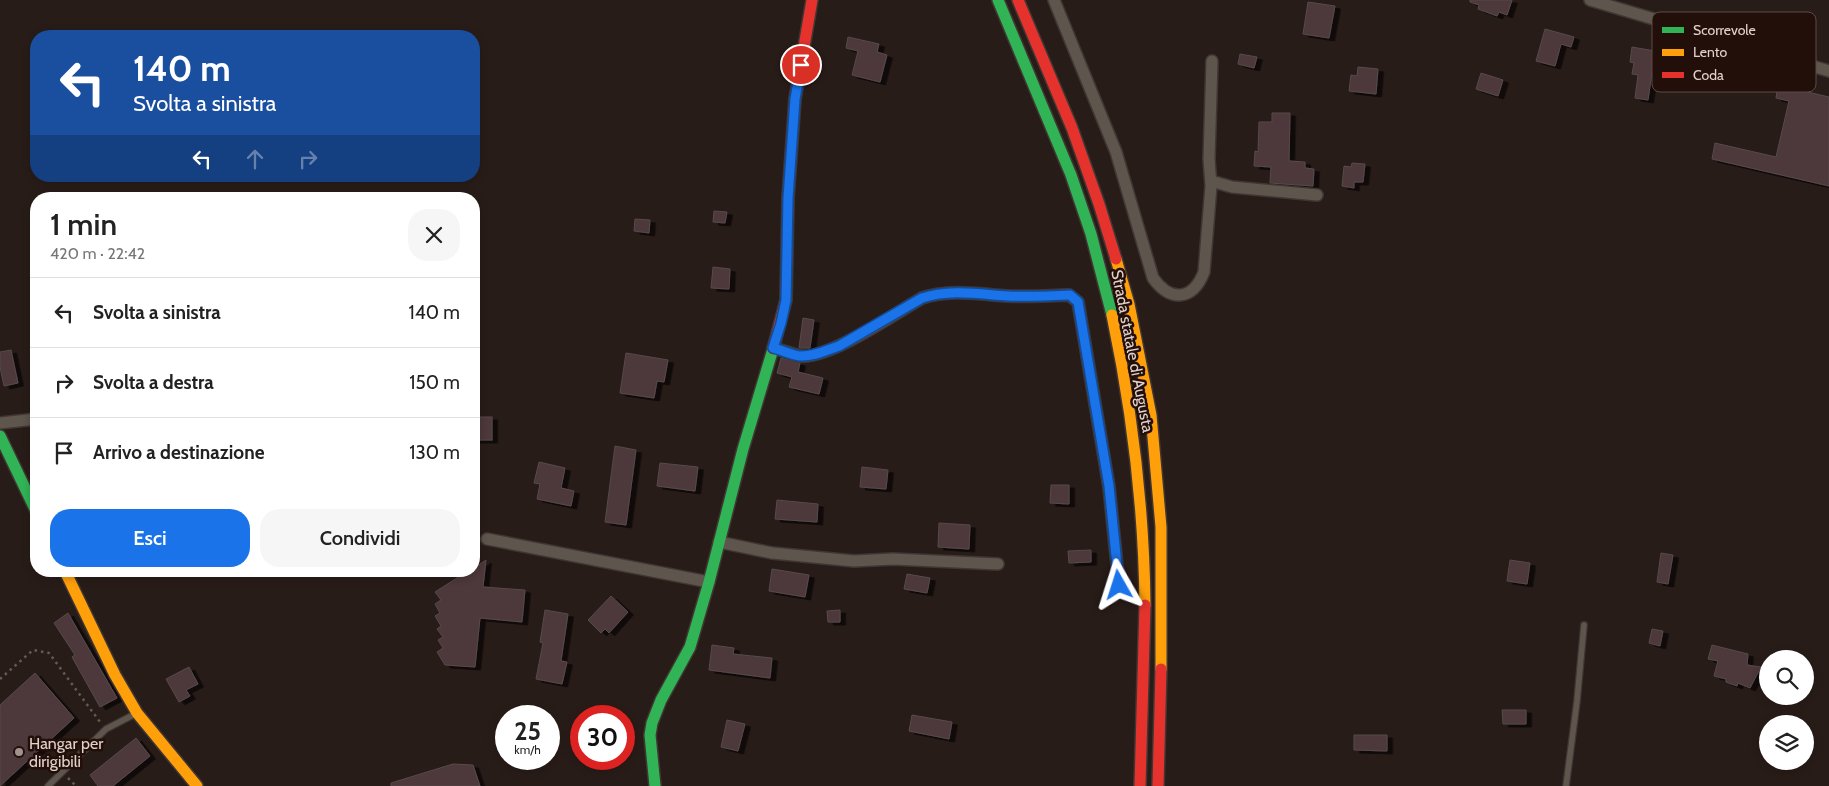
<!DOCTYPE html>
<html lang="it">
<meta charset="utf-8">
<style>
:root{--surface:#fff;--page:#f6f6f6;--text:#222;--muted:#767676;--line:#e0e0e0;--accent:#1a73e8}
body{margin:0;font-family:Cabin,sans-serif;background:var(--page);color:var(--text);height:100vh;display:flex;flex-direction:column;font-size:19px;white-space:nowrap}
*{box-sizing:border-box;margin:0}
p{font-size:16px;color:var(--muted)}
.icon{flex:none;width:28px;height:28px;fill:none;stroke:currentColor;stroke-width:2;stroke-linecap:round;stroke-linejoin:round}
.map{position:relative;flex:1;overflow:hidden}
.drawer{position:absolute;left:30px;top:192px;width:450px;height:385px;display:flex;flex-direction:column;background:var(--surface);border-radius:20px;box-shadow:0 2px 8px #0003}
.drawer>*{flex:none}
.banner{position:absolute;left:30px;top:30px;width:450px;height:152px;border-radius:20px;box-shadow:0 2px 8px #0003;background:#1a4fa0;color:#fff;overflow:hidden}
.fabs{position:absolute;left:1759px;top:650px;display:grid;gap:10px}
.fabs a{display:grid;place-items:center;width:55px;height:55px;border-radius:50%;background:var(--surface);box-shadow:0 2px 8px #0003;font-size:25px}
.speed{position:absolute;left:495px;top:705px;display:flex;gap:10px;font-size:25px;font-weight:700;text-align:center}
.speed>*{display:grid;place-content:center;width:65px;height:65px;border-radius:50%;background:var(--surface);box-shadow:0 2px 8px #0003;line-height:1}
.speed small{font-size:12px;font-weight:400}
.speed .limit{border:8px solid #d22;background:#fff;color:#111}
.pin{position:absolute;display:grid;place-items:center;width:42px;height:42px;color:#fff;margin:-21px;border:2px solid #fff;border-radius:50%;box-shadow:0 1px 5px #0007}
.me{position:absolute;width:55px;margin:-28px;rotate:354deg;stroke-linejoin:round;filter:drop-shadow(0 0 4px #0008)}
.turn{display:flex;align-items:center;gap:18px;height:105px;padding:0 20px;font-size:22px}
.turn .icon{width:65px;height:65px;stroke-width:2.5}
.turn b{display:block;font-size:35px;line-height:42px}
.lanes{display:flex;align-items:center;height:48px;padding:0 20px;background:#0003;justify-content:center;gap:25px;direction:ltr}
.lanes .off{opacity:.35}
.round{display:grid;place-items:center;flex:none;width:52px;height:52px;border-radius:20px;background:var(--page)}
.overview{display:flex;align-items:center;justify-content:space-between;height:85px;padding:0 20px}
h1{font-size:30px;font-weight:600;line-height:38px}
.primary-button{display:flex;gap:10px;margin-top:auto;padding:10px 20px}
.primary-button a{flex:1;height:58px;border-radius:20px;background:var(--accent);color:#fff;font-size:20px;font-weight:600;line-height:58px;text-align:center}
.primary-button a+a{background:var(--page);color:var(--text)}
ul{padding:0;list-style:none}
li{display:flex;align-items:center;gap:15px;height:70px;padding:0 20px;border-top:1px solid var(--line)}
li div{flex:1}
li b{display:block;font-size:19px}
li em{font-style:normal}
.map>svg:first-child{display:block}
.building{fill:#4d373a;stroke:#564b4b;filter:url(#shadow)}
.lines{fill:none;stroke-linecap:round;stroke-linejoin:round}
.lane-casing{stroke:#403633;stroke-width:8}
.street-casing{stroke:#403633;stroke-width:14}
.fast-casing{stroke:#403633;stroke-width:14}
.slow-casing{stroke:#403633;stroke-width:14}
.jam-casing{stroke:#403633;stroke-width:14}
.path{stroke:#645b54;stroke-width:2.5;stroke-dasharray:2.5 4;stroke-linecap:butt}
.lane{stroke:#5e554d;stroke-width:5.5}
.street{stroke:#5e554d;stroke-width:11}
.fast{stroke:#30b455;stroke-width:11}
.slow{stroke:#ff9f0a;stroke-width:11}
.jam{stroke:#e5322d;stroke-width:11}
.route-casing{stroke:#114b97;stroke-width:12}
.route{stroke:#1a73e8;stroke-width:9}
.poi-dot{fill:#a1928e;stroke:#230f09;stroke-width:2}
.labels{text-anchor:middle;stroke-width:5;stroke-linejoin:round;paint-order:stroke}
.street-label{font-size:16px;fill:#e2d2ce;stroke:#230f09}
.poi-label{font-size:16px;fill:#e2d2ce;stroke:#230f09;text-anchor:start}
.key{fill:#230f09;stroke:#5c4a44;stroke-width:1}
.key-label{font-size:14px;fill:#e2d2ce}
</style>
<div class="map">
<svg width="1829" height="786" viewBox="0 0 1829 786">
<defs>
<filter id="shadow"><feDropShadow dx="5.5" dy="3" stdDeviation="0" flood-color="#0009"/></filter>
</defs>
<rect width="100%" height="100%" fill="#281c18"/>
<g class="building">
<polygon points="1470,0 1512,0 1507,15 1499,12 1497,16 1478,9 1479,5 1470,2"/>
<polygon points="1308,2 1335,6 1329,38 1303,34"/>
<polygon points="1545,29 1574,37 1571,47 1561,44 1555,66 1536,61"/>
<polygon points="848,37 879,44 877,52 887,55 880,82 852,75 858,51 846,48"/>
<polygon points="1632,47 1655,51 1648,100 1635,98 1638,75 1632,74 1634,63 1630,62"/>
<polygon points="1240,54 1257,57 1254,68 1238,64"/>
<polygon points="1358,67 1378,69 1376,94 1349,91 1351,75 1357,76"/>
<polygon points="1481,73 1503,80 1498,96 1476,89"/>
<polygon points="1778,85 1829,97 1829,186 1712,159 1715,143 1776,157 1789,101 1776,98"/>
<polygon points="1272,113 1290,113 1289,161 1305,162 1305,168 1314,169 1313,186 1270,183 1271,167 1254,166 1255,151 1258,152 1259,122 1272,122"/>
<polygon points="1352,163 1365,164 1363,182 1354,182 1354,188 1342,186 1344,166 1351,167"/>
<polygon points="714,211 727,212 725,223 713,222"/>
<polygon points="635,219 650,220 649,233 634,231"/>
<polygon points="713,267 730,269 729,289 711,288"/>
<polygon points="803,318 814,320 810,348 799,348"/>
<polygon points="11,350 18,383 4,386 0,367 0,352"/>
<polygon points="626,353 668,360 664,382 657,381 654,398 620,393"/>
<polygon points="781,358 800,363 798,372 823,378 819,394 789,387 792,377 777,373"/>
<rect x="474" y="417" width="18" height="23"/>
<polygon points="615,446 636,450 626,525 605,522"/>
<polygon points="539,462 565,468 561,488 574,491 571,506 537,499 540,484 534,483"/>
<polygon points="660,463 698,467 695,491 657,486"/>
<polygon points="862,467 888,470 886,489 860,487"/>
<polygon points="1051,485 1069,485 1069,504 1050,503"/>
<polygon points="777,500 818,504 817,522 775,519"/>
<polygon points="939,523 970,525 969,549 938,547"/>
<polygon points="1091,550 1091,562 1069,563 1068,551"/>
<polygon points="1661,553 1673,555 1668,584 1657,582"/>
<polygon points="486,560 483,587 525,590 522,622 480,618 475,667 445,665 437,652 443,648 438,640 443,637 437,629 441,626 435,616 440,613 435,604 441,600 435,592 468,571 474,571 474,568"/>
<polygon points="1510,560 1530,563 1527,584 1507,581"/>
<polygon points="772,569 809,575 805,597 769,591"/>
<polygon points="907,574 930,578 927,593 904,589"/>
<polygon points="611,596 628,612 609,633 605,629 601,633 588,620"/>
<polygon points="545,610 568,614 561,661 567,662 562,684 536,679 543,643 540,642"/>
<polygon points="840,610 840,622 828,622 827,611"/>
<polygon points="68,613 117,698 100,707 72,657 75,655 54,623"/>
<polygon points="1652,629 1663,631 1660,646 1649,643"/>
<polygon points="712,645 734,648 733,654 772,658 770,678 709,670"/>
<polygon points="1712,645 1748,654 1747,665 1761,667 1750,688 1738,683 1737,686 1726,682 1726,679 1714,676 1718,661 1708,659"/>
<polygon points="189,667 198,684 186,690 190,696 179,702 166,679"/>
<polygon points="35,673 74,718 0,786 0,705"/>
<polygon points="1502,710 1526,710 1526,724 1503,724"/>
<polygon points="912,715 952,722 949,739 909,731"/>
<polygon points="727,720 745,724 738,751 721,747"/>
<polygon points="1354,735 1387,735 1387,751 1354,750"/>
<polygon points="136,738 150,756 113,786 98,786 90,775"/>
<polygon points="453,764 473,765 480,786 391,786 391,783"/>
</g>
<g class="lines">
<g class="lane-casing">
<g id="lane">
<polyline points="48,786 106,729 135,714"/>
<polyline points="1566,786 1577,701 1584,625"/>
</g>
</g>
<g class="street-casing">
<g id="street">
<path d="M1054 0 1116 152 1153 278C1171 303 1193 300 1204 272L1211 186 1209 159 1212 61"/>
<polyline points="1590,0 1829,71"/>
<polyline points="1211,181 1232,187 1317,195"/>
<path d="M773 348C782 350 791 354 800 356 828 360 896 313 922 298 950 289 978 294 1007 296 1028 297 1048 296 1069 295L1078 302 1109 487 1119 585"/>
<polyline points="0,423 36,419"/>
<polyline points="487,539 709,582"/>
<polyline points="719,542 772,553 854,561 893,559 998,564"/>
</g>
</g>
<g class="fast-casing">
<g id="fast">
<polyline points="998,0 1071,175 1091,234 1112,315"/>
<polyline points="0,436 36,511"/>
<polyline points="655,786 650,735 652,723 661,700 690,647 709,582 743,449 773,349"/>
</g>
</g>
<g class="slow-casing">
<g id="slow">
<polyline points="1116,259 1129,304 1151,415 1161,527 1161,669"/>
<path d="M1112 315C1132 410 1144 508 1145 605"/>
<polyline points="65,571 115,675 137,713 197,786"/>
</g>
</g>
<g class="jam-casing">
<g id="jam">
<polyline points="1018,0 1072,128 1099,204 1116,259"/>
<polyline points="773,349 786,300 788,198 795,99 812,0"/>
<polyline points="1140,786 1145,605"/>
<polyline points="1158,786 1161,669"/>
</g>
</g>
<g class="path">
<polyline points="0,679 33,650 49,653 100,722"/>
<polyline points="68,778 76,786"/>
</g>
<use href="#lane" class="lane"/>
<use href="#street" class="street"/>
<use href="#fast" class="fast"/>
<use href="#slow" class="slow"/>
<use href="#jam" class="jam"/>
</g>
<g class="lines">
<g class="route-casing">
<path id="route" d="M801 65 795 99 788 198 786 300 781 323 773 348C782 350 791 355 800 356 813 357 827 350 839 346L922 298C950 289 978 294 1007 296 1028 297 1048 296 1070 295L1078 302 1109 486 1119 585"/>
</g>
<use href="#route" class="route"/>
</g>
<circle class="poi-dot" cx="19" cy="752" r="5"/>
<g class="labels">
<g class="street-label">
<text transform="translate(1133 351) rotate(79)" y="6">Strada statale di Augusta</text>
</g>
<g class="poi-label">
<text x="29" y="749">Hangar per<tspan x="29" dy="18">dirigibili</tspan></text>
</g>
</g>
<rect x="1652" y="12" width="164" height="80" rx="8" class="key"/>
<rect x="1662" y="27" width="22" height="6" fill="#30b455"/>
<rect x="1662" y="49" width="22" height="7" fill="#ff9f0a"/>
<rect x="1662" y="72" width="22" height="6" fill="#e5322d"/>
<g class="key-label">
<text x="1693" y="35">Scorrevole</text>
<text x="1693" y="57">Lento</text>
<text x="1693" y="80">Coda</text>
</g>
</svg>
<div class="fabs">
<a><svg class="icon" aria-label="search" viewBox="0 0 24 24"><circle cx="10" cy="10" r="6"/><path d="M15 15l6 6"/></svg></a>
<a><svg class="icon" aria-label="layers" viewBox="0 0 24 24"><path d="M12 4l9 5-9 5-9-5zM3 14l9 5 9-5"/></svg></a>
</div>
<div class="speed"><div>25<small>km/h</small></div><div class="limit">30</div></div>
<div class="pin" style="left:801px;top:65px;background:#d93025"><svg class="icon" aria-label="arrive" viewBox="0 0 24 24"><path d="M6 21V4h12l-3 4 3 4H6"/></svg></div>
<svg class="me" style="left:1119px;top:585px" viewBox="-20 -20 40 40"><path d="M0-17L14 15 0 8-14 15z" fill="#1a73e8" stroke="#fff" stroke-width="4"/></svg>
<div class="banner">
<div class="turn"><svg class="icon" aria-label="left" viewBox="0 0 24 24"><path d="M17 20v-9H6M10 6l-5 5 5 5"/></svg><div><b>140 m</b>Svolta a sinistra</div></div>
<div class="lanes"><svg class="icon" aria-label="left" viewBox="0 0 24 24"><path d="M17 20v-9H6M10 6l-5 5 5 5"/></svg><svg class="icon off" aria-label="ahead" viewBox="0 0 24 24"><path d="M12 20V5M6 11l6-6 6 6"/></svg><svg class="icon off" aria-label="right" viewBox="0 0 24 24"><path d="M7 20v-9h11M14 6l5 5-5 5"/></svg></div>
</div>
<section class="drawer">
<div class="overview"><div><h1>1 min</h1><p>420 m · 22:42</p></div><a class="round"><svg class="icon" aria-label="close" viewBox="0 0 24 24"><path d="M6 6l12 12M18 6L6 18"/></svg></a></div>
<ul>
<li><svg class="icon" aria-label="left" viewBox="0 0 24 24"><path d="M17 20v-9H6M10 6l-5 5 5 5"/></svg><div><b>Svolta a sinistra</b></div><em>140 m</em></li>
<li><svg class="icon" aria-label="right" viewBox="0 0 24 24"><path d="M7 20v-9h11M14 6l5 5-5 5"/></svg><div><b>Svolta a destra</b></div><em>150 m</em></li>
<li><svg class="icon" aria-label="arrive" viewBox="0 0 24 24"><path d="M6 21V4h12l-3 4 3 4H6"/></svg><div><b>Arrivo a destinazione</b></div><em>130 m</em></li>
</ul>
<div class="primary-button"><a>Esci</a><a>Condividi</a></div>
</section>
</div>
